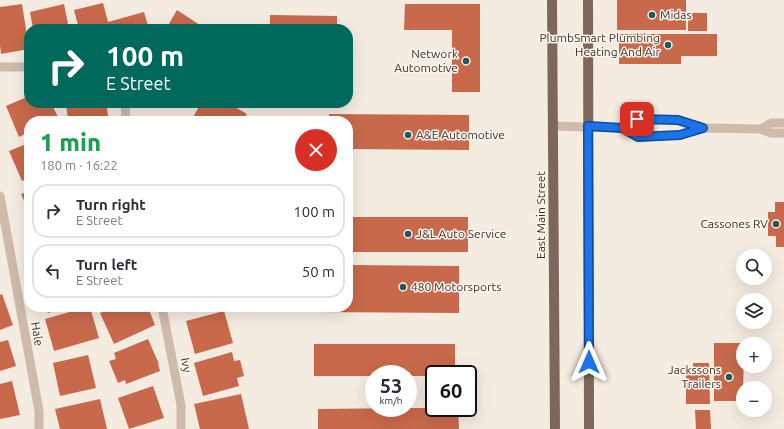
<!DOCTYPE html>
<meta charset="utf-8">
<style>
:root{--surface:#fff;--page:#f2f2f3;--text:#2b2b33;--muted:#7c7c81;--line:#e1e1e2}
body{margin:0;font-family:Ubuntu,sans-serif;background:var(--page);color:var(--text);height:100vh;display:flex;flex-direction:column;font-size:15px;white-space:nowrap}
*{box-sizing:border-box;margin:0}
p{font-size:13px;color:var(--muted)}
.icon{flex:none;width:22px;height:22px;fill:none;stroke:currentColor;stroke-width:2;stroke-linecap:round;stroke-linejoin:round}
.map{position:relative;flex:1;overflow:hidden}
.drawer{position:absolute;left:24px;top:116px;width:329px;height:196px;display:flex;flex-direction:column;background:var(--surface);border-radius:16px;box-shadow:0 4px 16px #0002}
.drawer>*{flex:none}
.top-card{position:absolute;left:24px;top:24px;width:329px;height:84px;border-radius:16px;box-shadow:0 4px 16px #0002;background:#00695c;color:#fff;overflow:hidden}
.controls{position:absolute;left:736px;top:249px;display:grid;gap:8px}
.controls a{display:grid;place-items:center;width:36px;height:36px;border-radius:50%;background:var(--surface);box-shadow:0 4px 16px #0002;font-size:20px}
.speed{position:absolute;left:365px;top:365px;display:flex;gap:8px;font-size:20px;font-weight:700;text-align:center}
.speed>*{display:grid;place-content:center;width:52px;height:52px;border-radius:50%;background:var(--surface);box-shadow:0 4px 16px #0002;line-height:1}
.speed small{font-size:10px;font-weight:400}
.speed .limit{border:2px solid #111;border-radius:6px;background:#fff;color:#111}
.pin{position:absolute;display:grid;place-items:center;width:34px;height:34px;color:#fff;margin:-17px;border-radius:8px;box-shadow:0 2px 6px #0006}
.me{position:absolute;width:44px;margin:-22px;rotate:0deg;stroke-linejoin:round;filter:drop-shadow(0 0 3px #0008)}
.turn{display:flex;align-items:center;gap:14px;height:84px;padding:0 16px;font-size:18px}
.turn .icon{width:52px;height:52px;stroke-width:2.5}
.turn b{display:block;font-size:28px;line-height:34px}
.round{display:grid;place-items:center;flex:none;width:42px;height:42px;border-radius:21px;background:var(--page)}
.headline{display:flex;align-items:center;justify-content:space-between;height:68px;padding:0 16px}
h1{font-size:24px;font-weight:800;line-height:30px;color:#1e9e55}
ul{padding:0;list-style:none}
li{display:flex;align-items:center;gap:12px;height:54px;margin:0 8px 6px;padding:0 8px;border:2px solid var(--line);border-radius:16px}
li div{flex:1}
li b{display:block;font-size:15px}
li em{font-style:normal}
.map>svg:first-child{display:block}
.building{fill:#c8694b}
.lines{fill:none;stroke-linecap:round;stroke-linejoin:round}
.lane{stroke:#cdbbac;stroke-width:9}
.primary{stroke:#7d675c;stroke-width:10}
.route-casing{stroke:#114b97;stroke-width:10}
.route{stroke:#1a73e8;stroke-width:7}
.poi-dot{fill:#1f5a5e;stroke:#fbf5ee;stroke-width:1.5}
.labels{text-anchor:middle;stroke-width:3;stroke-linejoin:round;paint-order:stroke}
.poi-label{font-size:12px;fill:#3b302b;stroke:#fbf5ee;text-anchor:start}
.street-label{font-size:12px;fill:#3b302b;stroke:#fbf5ee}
</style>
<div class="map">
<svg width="784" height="429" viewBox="0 0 784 429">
<rect width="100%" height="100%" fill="#f4ebe1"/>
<g class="building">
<rect x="617" y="0" width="69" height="30"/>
<polygon points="103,3 108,22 144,12 149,29 79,29 74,10"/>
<polygon points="22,4 29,49 1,54 0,45 0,7"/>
<polygon points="64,4 69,29 33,29 30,12"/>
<polygon points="405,4 480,4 480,92 452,92 452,30 404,30"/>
<polygon points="177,10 206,29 166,29"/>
<rect x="688" y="13" width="19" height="18"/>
<polygon points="270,15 337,16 337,29 270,29"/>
<polygon points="619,34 717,34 717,56 681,56 681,64 619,64"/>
<polygon points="29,96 29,103 51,103 59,119 55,121 29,121 29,132 19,137 6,106"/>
<polygon points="66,103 106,103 109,121 68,121"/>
<polygon points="201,103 228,103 247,114 243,121 191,121"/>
<polygon points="329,114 469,115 469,150 348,149 348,121 329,121"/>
<polygon points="29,143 29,178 22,181 9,151"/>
<polygon points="29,191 29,212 21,194"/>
<polygon points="775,202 784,202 784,247 776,247 776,236 768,236 768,212 775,212"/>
<rect x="348" y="217" width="120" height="35"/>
<polygon points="348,265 459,266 459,313 317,312 317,307 348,307"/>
<polygon points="2,294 13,325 0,330 0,295"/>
<polygon points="46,307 65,307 48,313"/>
<polygon points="87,307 90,307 99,338 54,351 45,319"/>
<polygon points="113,307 148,307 155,325 114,344 100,313"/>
<polygon points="191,307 206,307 192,312"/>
<polygon points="224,311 233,343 195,354 186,321"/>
<polygon points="148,339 159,364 158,364 160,371 126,384 125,380 118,383 109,361 116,359 114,353"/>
<polygon points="8,340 16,366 0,371 0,342"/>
<polygon points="714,343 744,343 743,401 714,401"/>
<polygon points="314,344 455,344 455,374 434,374 434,376 408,376 408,374 374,374 374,376 314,376"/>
<polygon points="232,352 234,361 240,360 244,376 237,378 239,386 203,396 194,363"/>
<polygon points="88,355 96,388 60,396 53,363"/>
<polygon points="693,363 709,363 710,404 686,404 686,372 693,372"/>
<polygon points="12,381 20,415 0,419 0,384"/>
<polygon points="153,386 164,418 129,429 118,398"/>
<polygon points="241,394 249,429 200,429 194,404"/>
<polygon points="100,399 107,429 60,429 55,409"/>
<polygon points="408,408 458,408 459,429 318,429 318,409"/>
<polygon points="695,410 710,410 711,429 696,429"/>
</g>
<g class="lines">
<g class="lane">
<polyline points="0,67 29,67"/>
<polyline points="125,103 126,121"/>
<polyline points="553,126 622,128 638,137 680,135 703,128 761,129 771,133 784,133"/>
<polyline points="622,128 637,119 678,120 703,128"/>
<polyline points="761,129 771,123 784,123"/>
<polyline points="0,196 39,411 39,429"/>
<polyline points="162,307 181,405 181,429"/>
</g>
<g class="primary">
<polyline points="552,0 555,429"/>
<polyline points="588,0 589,429"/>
</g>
</g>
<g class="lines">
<g class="route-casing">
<polyline id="route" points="589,362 588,126 622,128 638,137 680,135 703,128 678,120 637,119"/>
</g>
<use href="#route" class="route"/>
</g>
<g class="poi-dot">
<circle cx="652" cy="15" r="4"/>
<circle cx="668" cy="45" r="4"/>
<circle cx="466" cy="61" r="4"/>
<circle cx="408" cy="135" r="4"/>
<circle cx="776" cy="224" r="4"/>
<circle cx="408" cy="234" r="4"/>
<circle cx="403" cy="287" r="4"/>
<circle cx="729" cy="377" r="4"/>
</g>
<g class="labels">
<g class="poi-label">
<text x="660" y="19">Midas</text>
<text x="660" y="42" text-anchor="end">PlumbSmart Plumbing<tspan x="660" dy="14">Heating And Air</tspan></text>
<text x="458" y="58" text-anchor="end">Network<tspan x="458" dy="14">Automotive</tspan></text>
<text x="416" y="139">A&amp;E Automotive</text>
<text x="768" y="228" text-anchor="end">Cassones RV</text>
<text x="416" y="238">J&amp;L Auto Service</text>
<text x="411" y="291">480 Motorsports</text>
<text x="721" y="374" text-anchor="end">Jackssons<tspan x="721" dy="14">Trailers</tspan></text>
</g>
<g class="street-label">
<text transform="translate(541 215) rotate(-90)" y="4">East Main Street</text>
<text transform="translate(37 334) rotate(80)" y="4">Hale</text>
<text transform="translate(186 365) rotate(79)" y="4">Ivy</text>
</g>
</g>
</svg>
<div class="controls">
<a><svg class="icon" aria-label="search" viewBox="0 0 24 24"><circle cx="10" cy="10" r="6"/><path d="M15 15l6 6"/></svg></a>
<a><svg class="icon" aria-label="layers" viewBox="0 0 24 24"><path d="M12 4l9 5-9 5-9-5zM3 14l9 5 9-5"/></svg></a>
<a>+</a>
<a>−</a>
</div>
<div class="speed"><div>53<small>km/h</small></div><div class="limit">60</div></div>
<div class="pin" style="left:637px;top:119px;background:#d93025"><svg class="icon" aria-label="arrive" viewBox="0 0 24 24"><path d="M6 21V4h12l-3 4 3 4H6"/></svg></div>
<svg class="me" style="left:589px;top:362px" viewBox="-20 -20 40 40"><path d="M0-17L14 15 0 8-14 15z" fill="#1a73e8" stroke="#fff" stroke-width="4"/></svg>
<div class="top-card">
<div class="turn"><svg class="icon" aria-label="right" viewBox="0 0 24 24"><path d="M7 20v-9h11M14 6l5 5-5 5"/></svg><div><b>100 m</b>E Street</div></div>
</div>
<section class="drawer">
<div class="headline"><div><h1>1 min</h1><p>180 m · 16:22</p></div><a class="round" style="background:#d93025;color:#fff"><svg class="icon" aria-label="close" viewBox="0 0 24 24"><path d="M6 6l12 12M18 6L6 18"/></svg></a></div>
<ul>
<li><svg class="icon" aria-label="right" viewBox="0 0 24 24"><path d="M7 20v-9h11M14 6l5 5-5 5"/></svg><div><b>Turn right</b><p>E Street</p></div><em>100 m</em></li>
<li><svg class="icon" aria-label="left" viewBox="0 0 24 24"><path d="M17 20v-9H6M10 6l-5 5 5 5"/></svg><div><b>Turn left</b><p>E Street</p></div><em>50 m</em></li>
</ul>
</section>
</div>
